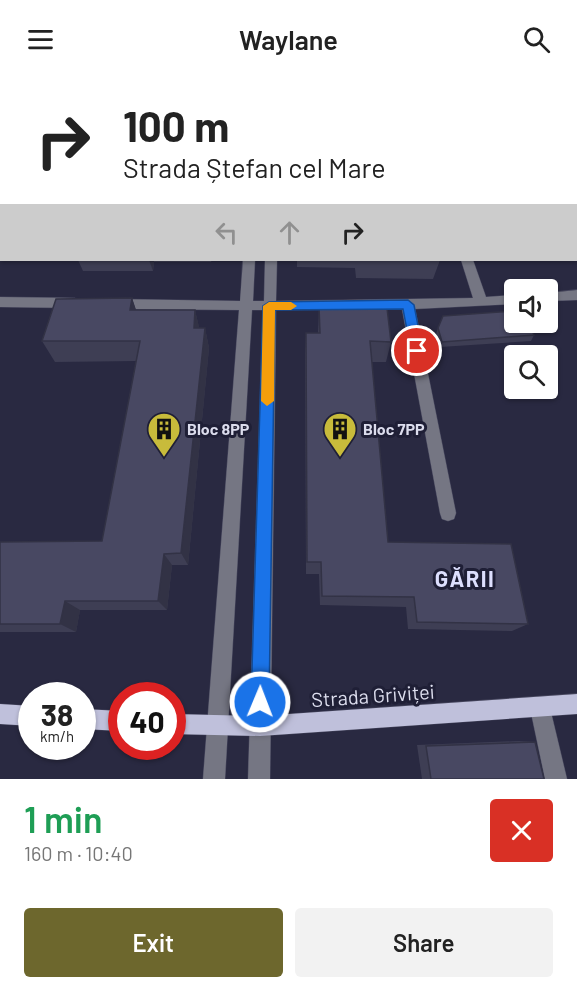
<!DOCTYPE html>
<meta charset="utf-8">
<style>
:root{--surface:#fff;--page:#f2f2f2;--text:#222;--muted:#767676;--accent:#6d672d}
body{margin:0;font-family:Barlow,sans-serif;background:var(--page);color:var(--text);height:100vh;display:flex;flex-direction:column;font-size:22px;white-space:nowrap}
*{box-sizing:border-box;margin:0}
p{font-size:20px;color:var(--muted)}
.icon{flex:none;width:33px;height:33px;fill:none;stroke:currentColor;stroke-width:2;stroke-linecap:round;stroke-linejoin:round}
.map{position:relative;height:701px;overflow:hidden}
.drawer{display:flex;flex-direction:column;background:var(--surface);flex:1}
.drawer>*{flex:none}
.banner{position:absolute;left:0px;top:0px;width:578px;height:183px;box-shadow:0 2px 4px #0004;background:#fff;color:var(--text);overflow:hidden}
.fabs{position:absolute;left:504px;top:201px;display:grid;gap:12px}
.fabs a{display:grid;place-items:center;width:54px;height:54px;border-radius:6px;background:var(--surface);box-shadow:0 2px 4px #0004;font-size:30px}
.speed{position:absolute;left:18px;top:604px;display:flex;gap:12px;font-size:30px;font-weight:700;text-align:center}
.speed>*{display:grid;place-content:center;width:78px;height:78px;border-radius:50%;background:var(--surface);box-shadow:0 2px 4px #0004;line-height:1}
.speed small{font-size:15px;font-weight:400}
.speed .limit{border:9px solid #d22;background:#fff;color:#111}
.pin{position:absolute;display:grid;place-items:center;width:51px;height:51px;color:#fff;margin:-26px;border:3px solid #fff;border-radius:50%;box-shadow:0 2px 6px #0007}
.me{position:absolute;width:66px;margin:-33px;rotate:1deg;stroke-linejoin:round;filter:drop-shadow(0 0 4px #0008)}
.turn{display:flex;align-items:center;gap:21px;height:126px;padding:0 24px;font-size:27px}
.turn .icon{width:78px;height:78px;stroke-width:2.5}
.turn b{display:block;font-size:42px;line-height:51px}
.lanes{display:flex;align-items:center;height:57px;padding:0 24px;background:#0003;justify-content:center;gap:30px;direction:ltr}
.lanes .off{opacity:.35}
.round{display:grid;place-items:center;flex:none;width:63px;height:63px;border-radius:6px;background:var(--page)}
.overview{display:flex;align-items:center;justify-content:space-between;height:102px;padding:0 24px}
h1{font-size:36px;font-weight:600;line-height:45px;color:#1e9e55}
.cta{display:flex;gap:12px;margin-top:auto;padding:12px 24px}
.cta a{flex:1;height:69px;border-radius:6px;background:var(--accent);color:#fff;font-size:24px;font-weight:600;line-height:69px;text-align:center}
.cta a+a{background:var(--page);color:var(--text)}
header{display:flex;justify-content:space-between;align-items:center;height:78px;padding:0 24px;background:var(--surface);font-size:27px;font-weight:600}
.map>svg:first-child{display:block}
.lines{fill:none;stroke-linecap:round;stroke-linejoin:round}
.minor-casing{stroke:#46465d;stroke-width:1}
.major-casing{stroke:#46465d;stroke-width:1}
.minor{fill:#757683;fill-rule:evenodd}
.major{fill:#bfc0db;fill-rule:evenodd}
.wall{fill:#3e3e54}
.shaded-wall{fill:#323245}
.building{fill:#484862;stroke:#323245;stroke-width:1.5}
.route{fill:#1a73e8;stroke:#114b97;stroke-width:1.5}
.slow{fill:#f59e0b}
.labels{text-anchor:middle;stroke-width:6;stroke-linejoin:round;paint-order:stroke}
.poi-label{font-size:16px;font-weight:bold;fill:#dcdded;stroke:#1f1f36;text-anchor:start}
.near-street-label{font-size:20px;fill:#dcdded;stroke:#1f1f36}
.district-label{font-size:22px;font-weight:bold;letter-spacing:1.5px;fill:#dddffe;stroke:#1f1f36}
</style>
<header><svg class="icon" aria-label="menu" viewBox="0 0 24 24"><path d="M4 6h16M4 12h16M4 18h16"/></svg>Waylane<svg class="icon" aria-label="search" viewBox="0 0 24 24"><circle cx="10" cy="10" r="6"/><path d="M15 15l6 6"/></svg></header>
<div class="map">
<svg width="577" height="701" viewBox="0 0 577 701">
<rect width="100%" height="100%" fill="#292941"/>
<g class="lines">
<g class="minor-casing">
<g id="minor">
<rect x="224" y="0" width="8" height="2"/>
<rect x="310" y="0" width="8" height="2"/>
<rect x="378" y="0" width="8" height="2"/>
<rect x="576" y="24" width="1" height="6"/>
<rect x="0" y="25" width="2" height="6"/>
<polygon points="243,182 255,182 253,223 264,223 265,182 277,182 276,223 473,220 461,182 473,182 486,219 514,217 514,226 415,231 456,435 454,441 448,443 442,441 440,435 402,231 276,232 270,701 248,701 263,232 252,232 225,701 203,701 239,232 114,231 108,226 114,221 240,223"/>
<polygon points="577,212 577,222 548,223 548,215"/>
<polygon points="0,219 75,220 81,225 75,230 0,229"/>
<polygon points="540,620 547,623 550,630 567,701 545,701 530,630 533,623"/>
</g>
</g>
<g class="major-casing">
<g id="major">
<polygon points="577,616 577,636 260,658 172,656 172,636 260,638"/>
<polygon points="0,626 32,628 32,648 0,646"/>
<polygon points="82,631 122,633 122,653 82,651"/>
</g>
</g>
<use href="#minor" class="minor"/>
<use href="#major" class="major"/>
</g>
<g class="wall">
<polygon points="155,0 191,0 190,2 155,2"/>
<polygon points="577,27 577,71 576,71 576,28"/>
<polygon points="576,92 577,93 577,163 576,163"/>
<polygon points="78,182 212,182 211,184 154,184 153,193 83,193"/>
<polygon points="297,182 440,182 433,201 356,200 355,190 297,189"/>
<polygon points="132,220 136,232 195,232 199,250 205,250 209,270 188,487 172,487 167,532 80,532 76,554 0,554 0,464 102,463 136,283 55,284 42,263"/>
<polygon points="319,229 391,264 386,284 372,284 388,464 528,546 512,553 408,551 406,529 320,527 319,496 306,496 305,275 306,255 318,255"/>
<polygon points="438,250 534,257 531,263 440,269 436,256"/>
<polygon points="519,663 535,664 544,701 422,701 417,667"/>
</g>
<g class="shaded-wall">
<polygon points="149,182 154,182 154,184 153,193"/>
<polygon points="132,220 139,241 130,232"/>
<polygon points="195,232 200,253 194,250"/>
<polygon points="205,250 209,270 188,487 181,475"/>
<polygon points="164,476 172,487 167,532 158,523"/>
<polygon points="65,523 80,532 76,554 60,546"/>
</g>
<g class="building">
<polygon points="12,0 41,0 40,2 11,2"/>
<rect x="336" y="0" width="34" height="2"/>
<polygon points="413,0 464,0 465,2 413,2"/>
<polygon points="577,27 577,56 576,56 576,28"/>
<polygon points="576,92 577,93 577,149 576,149"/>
<polygon points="132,220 130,232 195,232 194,250 205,250 181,475 164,476 158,523 65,523 60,546 0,546 0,464 102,463 140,263 42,263 56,221"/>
<polygon points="319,229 387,230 391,264 370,263 388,464 511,466 528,546 417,544 414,519 322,518 321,484 307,484 306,255 320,255"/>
<polygon points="514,233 514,244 528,244 534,257 442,264 438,250 443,238"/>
<polygon points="535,664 544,701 431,701 426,668"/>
</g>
<polygon class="route" points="408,222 414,227 423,273 417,278 411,273 403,231 275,232 269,624 267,631 260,633 254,631 251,624 263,228 269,224"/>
<polygon class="slow" points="269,224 291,224 297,228 291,232 275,232 274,323 267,328 261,323 263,228"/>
<defs>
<g id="building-pin" transform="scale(1.725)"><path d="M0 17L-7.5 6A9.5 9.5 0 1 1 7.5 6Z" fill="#c8bb3b" stroke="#1f1f36"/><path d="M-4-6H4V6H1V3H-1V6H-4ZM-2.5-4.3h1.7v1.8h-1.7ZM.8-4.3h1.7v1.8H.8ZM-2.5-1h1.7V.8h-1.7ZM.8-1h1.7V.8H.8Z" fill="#111"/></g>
</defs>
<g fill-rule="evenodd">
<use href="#building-pin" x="164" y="351"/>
<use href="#building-pin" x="340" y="351"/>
</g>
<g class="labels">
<g class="poi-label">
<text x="187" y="357">Bloc 8PP</text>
<text x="363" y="357">Bloc 7PP</text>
</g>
<g class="near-street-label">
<text transform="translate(373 618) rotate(-4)" y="7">Strada Griviței</text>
</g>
<g class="district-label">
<text x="465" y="509">GĂRII</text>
</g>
</g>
</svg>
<div class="fabs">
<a><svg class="icon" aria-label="sound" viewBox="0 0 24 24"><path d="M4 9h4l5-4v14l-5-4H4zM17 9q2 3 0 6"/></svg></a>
<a><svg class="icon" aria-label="search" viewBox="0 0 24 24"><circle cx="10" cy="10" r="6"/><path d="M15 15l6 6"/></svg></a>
</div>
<div class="speed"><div>38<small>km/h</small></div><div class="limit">40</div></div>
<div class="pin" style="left:417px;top:273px;background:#d93025"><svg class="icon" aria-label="arrive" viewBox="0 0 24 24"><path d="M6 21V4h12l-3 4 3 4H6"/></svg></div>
<svg class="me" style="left:260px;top:624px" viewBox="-20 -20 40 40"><circle r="17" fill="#1a73e8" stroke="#fff" stroke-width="3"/><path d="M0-11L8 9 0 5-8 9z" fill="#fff"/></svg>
<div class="banner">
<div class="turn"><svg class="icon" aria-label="right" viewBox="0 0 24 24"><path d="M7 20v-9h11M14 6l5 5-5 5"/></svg><div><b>100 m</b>Strada Ștefan cel Mare</div></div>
<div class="lanes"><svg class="icon off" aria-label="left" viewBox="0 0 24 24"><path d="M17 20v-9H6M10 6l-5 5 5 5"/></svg><svg class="icon off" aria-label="ahead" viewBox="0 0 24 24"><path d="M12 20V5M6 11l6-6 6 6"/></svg><svg class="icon" aria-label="right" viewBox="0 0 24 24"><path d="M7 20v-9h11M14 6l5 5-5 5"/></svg></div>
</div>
</div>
<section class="drawer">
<div class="overview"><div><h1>1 min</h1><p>160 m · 10:40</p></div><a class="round" style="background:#d93025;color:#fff"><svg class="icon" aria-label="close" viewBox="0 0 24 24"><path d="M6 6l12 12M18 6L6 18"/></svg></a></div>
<div class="cta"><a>Exit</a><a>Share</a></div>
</section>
